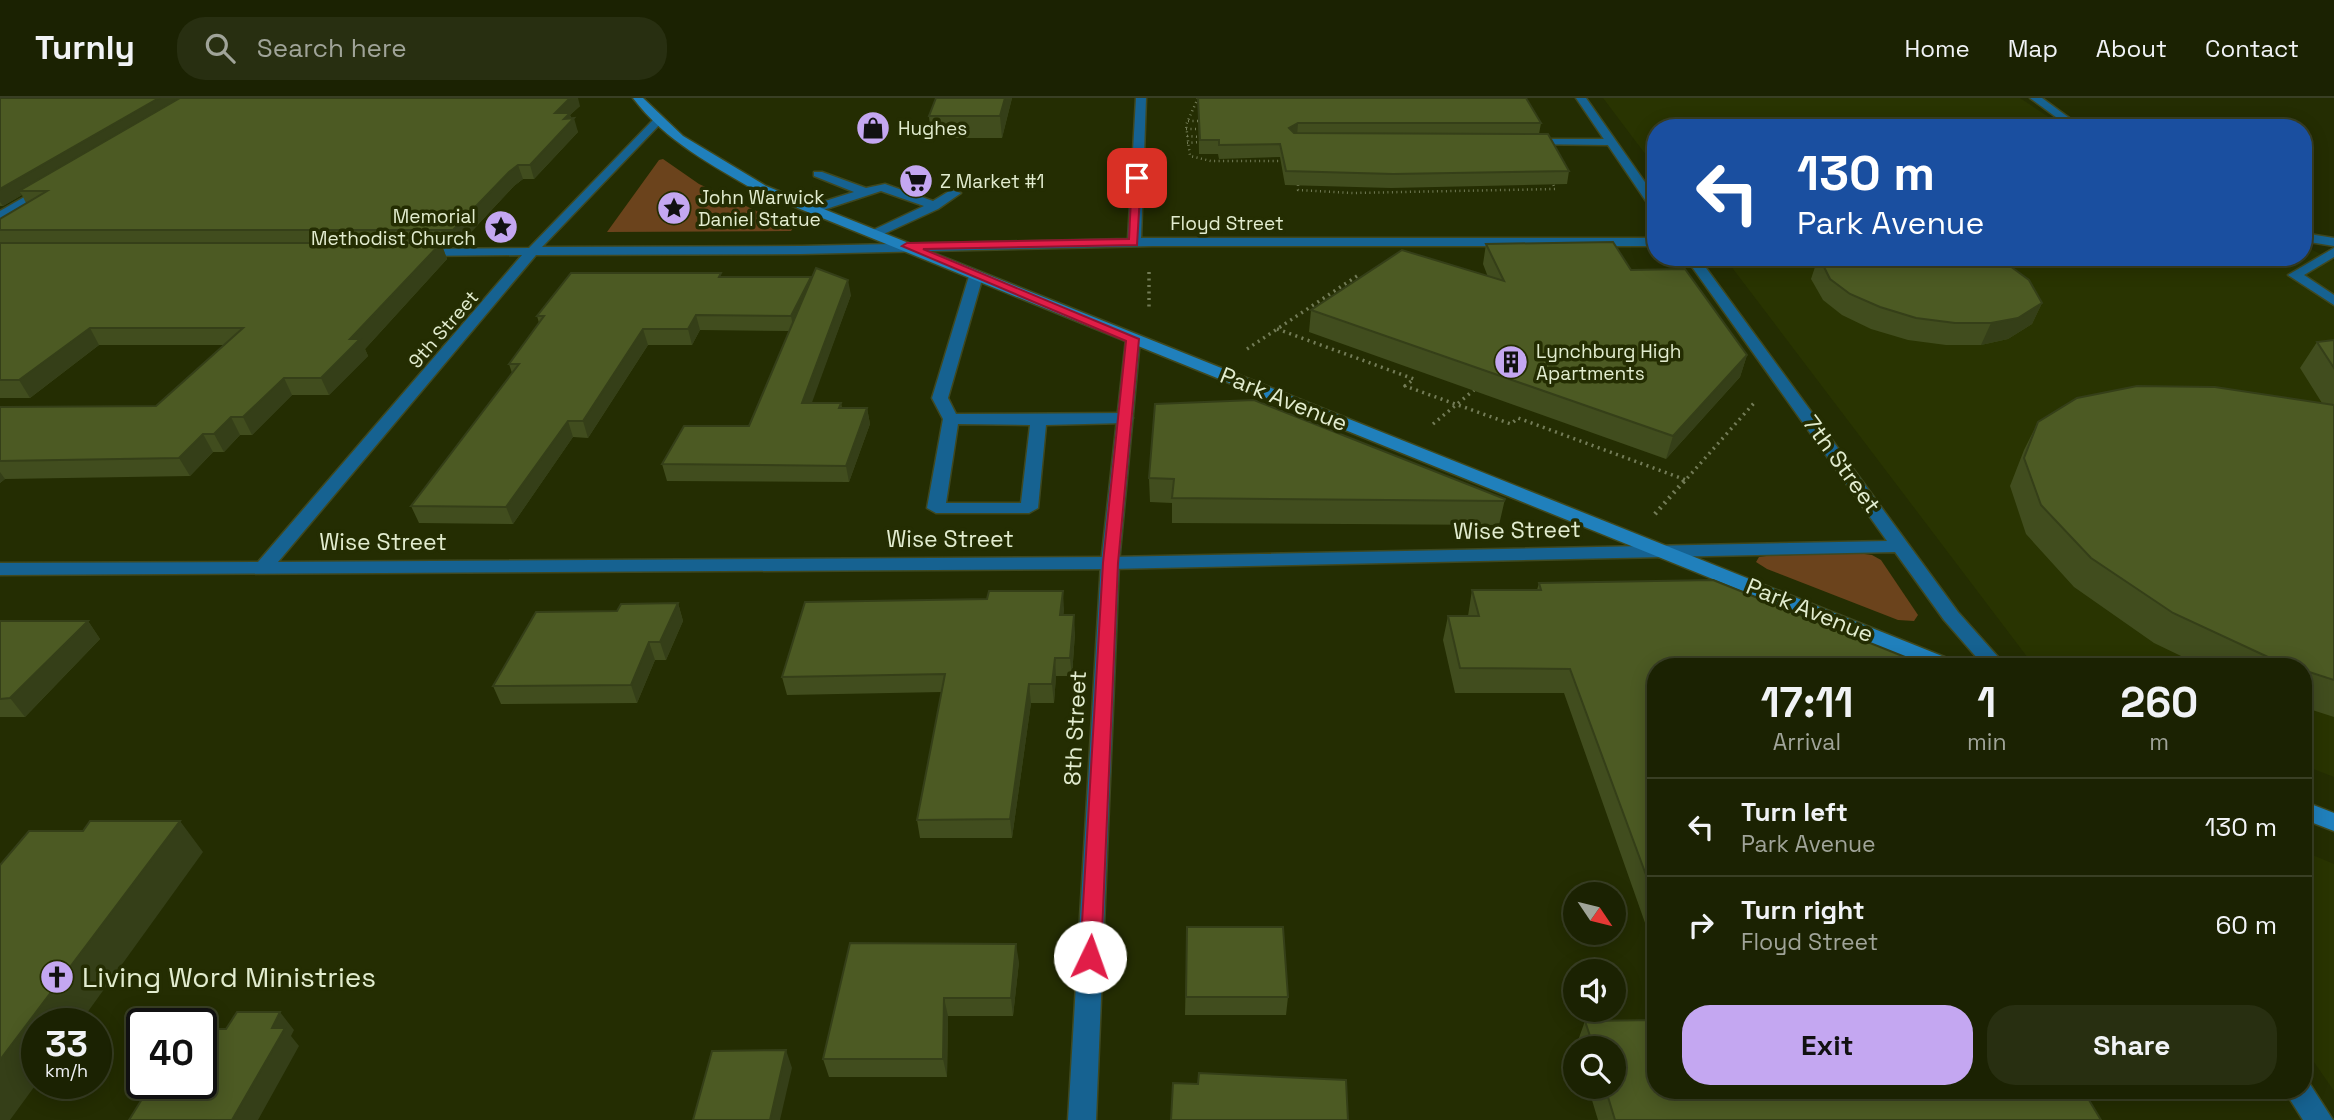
<!DOCTYPE html>
<style>
:root{--surface:#1b2202;--page:#282f11;--text:#f1f3f6;--muted:#a0a499;--line:#393f24;--accent:#c4a7f1}
body{margin:0;font-family:"Space Grotesk",sans-serif;background:var(--page);color:var(--text);height:100vh;display:flex;flex-direction:column;font-size:26px;white-space:nowrap}
*{box-sizing:border-box;margin:0}
p{font-size:23px;color:var(--muted)}
.icon{flex:none;width:38px;height:38px;fill:none;stroke:currentColor;stroke-width:2;stroke-linecap:round;stroke-linejoin:round}
.map{position:relative;flex:1;overflow:hidden}
.drawer{position:absolute;left:1647px;top:560px;width:665px;height:441px;display:flex;flex-direction:column;background:var(--surface);border-radius:28px;box-shadow:0 4px 18px #0003,0 0 0 2px var(--line)}
.drawer>*{flex:none}
.guide{position:absolute;left:1647px;top:21px;width:665px;height:147px;border-radius:28px;box-shadow:0 4px 18px #0003,0 0 0 2px var(--line);background:#1a4fa0;color:#fff;overflow:hidden}
.needle{width:46px;rotate:125deg}
.buttons{position:absolute;left:1563px;top:784px;display:grid;gap:14px}
.buttons a{display:grid;place-items:center;width:63px;height:63px;border-radius:50%;background:var(--surface);box-shadow:0 4px 18px #0003,0 0 0 2px var(--line);font-size:35px}
.speed{position:absolute;left:21px;top:910px;display:flex;gap:14px;font-size:35px;font-weight:700;text-align:center}
.speed>*{display:grid;place-content:center;width:91px;height:91px;border-radius:50%;background:var(--surface);box-shadow:0 4px 18px #0003,0 0 0 2px var(--line);line-height:1}
.speed small{font-size:18px;font-weight:400}
.speed .limit{border:4px solid #111;border-radius:10px;background:#fff;color:#111}
.pin{position:absolute;display:grid;place-items:center;width:60px;height:60px;color:#fff;margin:-30px;border-radius:14px;box-shadow:0 4px 10px #0006}
.me{position:absolute;width:77px;margin:-38px;rotate:3deg;stroke-linejoin:round;filter:drop-shadow(0 0 5px #0008)}
.turn{display:flex;align-items:center;gap:24px;height:147px;padding:0 35px;font-size:32px}
.turn .icon{width:91px;height:91px;stroke-width:2.5}
.turn b{display:block;font-size:49px;line-height:60px}
.eta{display:flex;justify-content:space-evenly;align-items:center;height:119px;text-align:center}
.eta b{font-size:42px;font-weight:700;line-height:49px}
.action{display:flex;gap:14px;margin-top:auto;padding:14px 35px}
.action a{flex:1;height:80px;border-radius:28px;background:var(--accent);color:#111;font-size:28px;font-weight:700;line-height:80px;text-align:center}
.action a+a{background:var(--page);color:var(--text)}
ul{padding:0;list-style:none}
li{display:flex;align-items:center;gap:21px;height:98px;padding:0 35px;border-top:2px solid var(--line)}
li div{flex:1}
li b{display:block;font-size:26px}
li em{font-style:normal}
header{display:flex;align-items:center;gap:42px;box-sizing:border-box;height:98px;padding:0 35px;background:var(--surface);border-bottom:2px solid var(--line)}
header strong{font-size:33px}
nav{display:flex;gap:38px;margin-inline-start:auto;font-size:24px}
.search{width:490px;height:63px;background:var(--page);display:flex;align-items:center;gap:18px;box-sizing:border-box;padding:0 24px;border-radius:28px;color:var(--muted);font-size:26px}
.map>svg:first-child{display:block}
.built{fill:#293401}
.green{fill:#6b431c}
.lines{fill:none;stroke-linecap:round;stroke-linejoin:round}
.service-casing{stroke:#3f481f;stroke-width:3}
.minor-casing{stroke:#3f481f;stroke-width:3}
.tertiary-casing{stroke:#3f481f;stroke-width:3}
.secondary-casing{stroke:#3f481f;stroke-width:3}
.path-far2{stroke:#737c57;stroke-width:2.5;stroke-dasharray:1 3.5;stroke-linecap:butt}
.path-far1{stroke:#737c57;stroke-width:3.5;stroke-dasharray:2 4.5;stroke-linecap:butt}
.path{stroke:#737c57;stroke-width:4.5;stroke-dasharray:2 5;stroke-linecap:butt}
.service{fill:#166291;fill-rule:evenodd}
.minor{fill:#166291;fill-rule:evenodd}
.tertiary{fill:#166291;fill-rule:evenodd}
.secondary{fill:#2080bc;fill-rule:evenodd}
.wall{fill:#414d1e}
.shaded-wall{fill:#353f18}
.building{fill:#4c5a23;stroke:#353f18;stroke-width:2}
.route{fill:#e11d48;stroke:#92132f;stroke-width:2}
.labels{text-anchor:middle;stroke-width:7;stroke-linejoin:round;paint-order:stroke}
.far-poi-label{font-size:19px;fill:#e2eccf;stroke:#242d02;text-anchor:start}
.far-street-label{font-size:19px;fill:#e2eccf;stroke:#242d02}
.street-label{font-size:23px;fill:#e2eccf;stroke:#242d02}
.near-poi-label{font-size:28px;fill:#e2eccf;stroke:#242d02;text-anchor:start}
</style>
<header>
<strong>Turnly</strong>
<div class="search"><svg class="icon" aria-label="search" viewBox="0 0 24 24"><circle cx="10" cy="10" r="6"/><path d="M15 15l6 6"/></svg>Search here</div>
<nav><a>Home</a><a>Map</a><a>About</a><a>Contact</a></nav>
</header>
<div class="map">
<svg width="2334" height="1022" viewBox="0 0 2334 1022">
<rect width="100%" height="100%" fill="#242d02"/>
<g class="built">
<polygon points="1603,0 2020,0 2065,30 1656,30 1655,69"/>
<polygon points="2303,147 2334,163 2334,679 2303,667 2303,569 2051,569 2028,560 1724,159 2303,159"/>
<polygon points="2303,753 2334,766 2334,993 2303,948"/>
</g>
<g class="green">
<polygon points="663,61 699,86 793,130 791,133 607,134 659,62"/>
<polygon points="1857,455 1872,457 1881,462 1918,517 1914,523 1898,522 1767,471 1756,464 1759,459 1766,458"/>
</g>
<g class="lines">
<g class="service-casing">
<g id="service">
<polygon points="1525,41 1608,41 1614,44 1608,47 1521,46 1519,44"/>
<polygon points="814,74 822,74 866,90 885,86 933,103 951,92 961,95 938,111 875,140 869,136 871,133 924,108 881,93 817,114 809,114 809,108 854,94 814,78"/>
<path d="M976 174 983 178 948 300 956 316 1125 315 1133 320 1125 325 1046 327 1038 410 1029 415H936L927 410 943 321 932 300 969 178ZM958 326 1030 327 1021 405H946Z"/>
</g>
</g>
<g class="minor-casing">
<g id="minor">
<polygon points="1136,0 1146,0 1141,140 1656,140 1656,148 1153,148 801,156 536,157 278,464 1110,459 1887,443 1685,159 1698,159 1958,514 2007,569 1985,569 1944,522 1895,454 1110,471 0,477 0,465 258,464 522,157 418,158 412,154 413,151 529,150 654,21 663,23 542,149 801,148 1128,141"/>
<polygon points="1576,0 1586,0 1656,100 1656,113 1652,112"/>
<polygon points="2030,0 2042,0 2083,30 2071,30"/>
<polygon points="47,86 53,90 51,93 0,122 0,113"/>
<polygon points="2303,135 2334,140 2334,148 2303,143"/>
<polygon points="2334,150 2334,159 2304,177 2334,197 2334,207 2288,177"/>
<polygon points="2303,981 2308,983 2333,1022 2303,1022 2284,992 2303,992"/>
</g>
</g>
<g class="tertiary-casing">
<polygon id="tertiary" points="1133,237 1140,241 1119,465 1096,1022 1068,1022 1101,465 1126,241"/>
</g>
<g class="secondary-casing">
<g id="secondary">
<path d="M633 0H643L683 38 766 88 1957 564 1960 569H1930L758 94C712 67 665 43 633 0Z"/>
<polygon points="2303,703 2334,715 2334,733 2303,721"/>
</g>
</g>
<g class="path-far2">
<polyline points="1198,0 1186,27 1190,58 1211,63 1285,63"/>
<polyline points="1188,23 1203,23"/>
<polyline points="1186,31 1200,31"/>
<polyline points="1187,38 1200,39"/>
<polyline points="1187,45 1200,44"/>
<polyline points="1298,87 1298,92 1353,95 1555,91 1553,86"/>
</g>
<g class="path-far1">
<polyline points="1149,174 1149,211"/>
<polyline points="1277,231 1414,281 1405,288 1511,326 1518,320 1686,382"/>
<polyline points="1247,251 1360,176"/>
<polyline points="1433,326 1474,292"/>
<polyline points="1683,385 1754,305"/>
</g>
<polyline class="path" points="1655,416 1684,383"/>
<use href="#service" class="service"/>
<use href="#minor" class="minor"/>
<use href="#tertiary" class="tertiary"/>
<use href="#secondary" class="secondary"/>
</g>
<g class="wall">
<polygon points="0,0 580,8 570,17 578,34 534,81 523,81 514,88 459,147 442,147 447,161 365,251 368,258 329,297 292,297 252,337 240,337 224,354 213,354 190,378 5,381 0,385 0,309 156,308 224,247 99,247 30,300 0,300 0,121 26,105 22,97 3,108 0,108"/>
<polygon points="936,0 1012,0 1002,40 931,40 929,18"/>
<polygon points="1198,0 1541,25 1539,36 1569,73 1567,86 1391,90 1285,87 1280,59 1219,61 1218,56 1199,56"/>
<polygon points="1486,146 1631,172 1747,257 1740,279 1666,361 1309,234 1311,212 1488,179 1483,166"/>
<polygon points="1818,160 2042,205 2032,226 2008,241 1981,247 1946,247 1908,242 1871,231 1842,217 1823,202 1811,181"/>
<polygon points="722,179 851,197 811,305 841,305 842,310 867,310 870,326 849,384 667,383 662,366 749,328 789,233 700,232 692,247 648,247 588,340 573,339 513,426 419,425 411,408 512,275 509,266 539,225 537,218"/>
<polygon points="2334,242 2334,619 2303,609 2303,569 2204,569 2154,545 2074,489 2026,436 2010,388 2024,352 2038,324 2322,305 2300,270 2317,244"/>
<polygon points="1155,306 1505,401 1499,427 1172,425 1172,405 1150,404 1149,380"/>
<polygon points="1539,485 1656,569 1656,856 1564,595 1455,595 1443,542 1448,518 1468,518 1472,492 1537,492"/>
<polygon points="678,505 683,523 666,562 655,562 637,605 501,606 493,588 617,513"/>
<polygon points="1064,511 1063,517 1075,535 1072,578 1056,578 1054,605 1031,605 1012,740 920,740 917,722 942,594 787,597 782,579"/>
<polygon points="0,523 88,523 100,541 25,619 0,619"/>
<polygon points="1187,829 1288,899 1286,917 1185,917"/>
<polygon points="850,845 1019,864 1013,918 948,918 947,979 829,979 823,961"/>
<polygon points="1585,923 2101,1022 1598,1022 1588,989 1614,989 1614,950 1577,950 1576,948"/>
</g>
<g class="shaded-wall">
<polygon points="159,0 182,0 19,93 22,97 3,108 0,104 0,91"/>
<polygon points="570,0 578,0 580,8 570,17 572,23 574,20 578,34 534,81 530,67 555,15"/>
<polygon points="1005,0 1012,0 1002,40 1000,18"/>
<polygon points="1298,25 1297,38 1289,30"/>
<polygon points="518,67 523,81 514,88 459,147 453,132 509,74"/>
<polygon points="441,145 447,161 365,251 368,258 329,297 321,280 350,241"/>
<polygon points="811,179 814,194 794,233 791,218"/>
<polygon points="848,182 851,197 806,321 802,305"/>
<polygon points="2042,205 2032,226 2008,241 1981,247 1991,225"/>
<polygon points="696,217 700,232 692,247 688,231"/>
<polygon points="90,230 99,247 30,300 19,282"/>
<polygon points="643,231 648,247 588,340 583,323"/>
<polygon points="1747,257 1740,279 1666,361 1673,338"/>
<polygon points="284,280 292,297 252,337 243,319"/>
<polygon points="867,310 870,326 849,384 846,368"/>
<polygon points="231,319 240,337 224,354 214,336"/>
<polygon points="568,323 573,339 513,426 506,409"/>
<polygon points="203,336 213,354 190,378 179,360"/>
<polygon points="0,374 5,381 0,385"/>
<polygon points="1063,493 1064,511 1062,535 1060,517"/>
<polygon points="678,505 683,523 666,562 660,544"/>
<polygon points="1074,517 1075,535 1072,578 1070,560"/>
<polygon points="88,523 100,541 25,619 10,600"/>
<polygon points="649,544 655,562 637,605 631,587"/>
<polygon points="1055,560 1056,578 1054,605 1052,586"/>
<polygon points="1029,586 1031,605 1012,740 1010,721"/>
<polygon points="180,723 203,754 79,926 37,926 37,985 10,1022 0,1022 0,962"/>
<polygon points="1016,846 1019,864 1013,918 1011,900"/>
<polygon points="944,900 948,918 947,979 943,961"/>
<polygon points="280,914 294,932 291,938 299,948 258,1022 232,1022 272,930"/>
<polygon points="786,952 792,970 780,1022 770,1022"/>
</g>
<g class="building">
<polygon points="0,0 159,0 0,91"/>
<polygon points="180,0 570,0 555,15 570,15 564,21 574,20 530,67 518,67 509,74 453,132 0,132 0,121 47,93 19,93"/>
<polygon points="936,0 1005,0 1000,18 929,18"/>
<polygon points="1198,0 1526,0 1541,25 1298,25 1289,30 1294,35 1548,36 1569,73 1393,76 1286,73 1280,46 1219,47 1219,42 1200,42"/>
<polygon points="1613,144 1631,172 1685,171 1747,257 1673,338 1311,212 1402,152 1504,183 1486,146"/>
<polygon points="0,145 441,145 350,241 360,241 321,280 284,280 243,319 231,319 214,336 203,336 179,360 0,363 0,309 156,308 243,230 90,230 19,282 0,282"/>
<polygon points="1819,159 1991,159 2010,168 2029,182 2042,205 2018,220 1991,225 1955,225 1916,220 1880,209 1850,196 1830,181"/>
<polygon points="816,170 848,182 802,305 841,305 839,310 867,310 846,368 662,366 684,328 749,328"/>
<polygon points="571,175 721,175 719,179 811,179 791,218 696,217 688,231 643,231 583,323 568,323 506,409 411,408 519,266 509,266 544,218 537,218"/>
<polygon points="2334,242 2334,270 2317,244"/>
<polygon points="2137,288 2215,289 2334,307 2334,582 2303,572 2303,569 2292,569 2283,566 2173,515 2091,460 2041,407 2024,360 2038,324 2077,300"/>
<polygon points="1254,302 1505,401 1504,403 1172,400 1174,381 1149,380 1155,306"/>
<polygon points="1713,482 1930,569 1656,569 1656,804 1570,571 1460,570 1448,518 1479,518 1472,492 1541,492 1539,485"/>
<polygon points="989,493 1063,493 1060,517 1074,517 1070,560 1055,560 1052,586 1029,586 1010,721 917,722 945,576 782,579 805,504 987,501"/>
<polygon points="678,505 660,544 649,544 631,587 493,588 536,514 617,513 621,506"/>
<polygon points="0,523 88,523 10,600 0,601"/>
<polygon points="90,723 180,723 0,962 0,767 29,733 83,733"/>
<polygon points="1187,829 1283,829 1288,899 1186,899"/>
<polygon points="850,845 1016,846 1011,900 944,900 943,961 823,961"/>
<polygon points="237,914 280,914 272,930 285,930 232,1022 129,1022 152,985 201,985 201,931 226,931"/>
<polygon points="1656,922 1656,992 2083,992 2101,1022 1615,1022 1605,989 1614,989 1614,950 1594,950 1585,923"/>
<polygon points="786,952 770,1022 693,1022 712,953"/>
<polygon points="1199,975 1346,982 1348,1022 1171,1022 1173,985 1198,986"/>
</g>
<polygon class="route" points="1137,77 1141,80 1137,147 923,151 1139,241 1118,465 1101,859 1097,865 1090,868 1083,865 1080,859 1103,465 1126,243 902,148 907,145 1129,141 1132,80"/>
<defs>
<g id="shop-disc" transform="scale(1.75)"><circle r="9.5" fill="#c4a7f1" stroke="#242d02"/><path d="M-5-2.5h2.3a2.7 3.5 0 0 1 5.4 0H5L5.5 6h-11ZM-1.5-2.5h3a1.5 2.3 0 0 0-3 0Z" fill="#111"/></g>
<g id="supermarket-disc" transform="scale(1.75)"><circle r="9.5" fill="#c4a7f1" stroke="#242d02"/><path d="M-6-5.5h2.5l.6 2H6L4.5 2H-2.5L-4.4-4H-6ZM-1.5 3.2a1.3 1.3 0 1 0 .1 0ZM3 3.2a1.3 1.3 0 1 0 .1 0Z" fill="#111"/></g>
<g id="sight-disc" transform="scale(1.75)"><circle r="9.5" fill="#c4a7f1" stroke="#242d02"/><path d="M0-6L1.8-2.2L6-1.7L2.9 1.2L3.7 5.4L0 3.3L-3.7 5.4L-2.9 1.2L-6-1.7L-1.8-2.2Z" fill="#111"/></g>
<g id="building-disc" transform="scale(1.75)"><circle r="9.5" fill="#c4a7f1" stroke="#242d02"/><path d="M-4-6H4V6H1V3H-1V6H-4ZM-2.5-4.3h1.7v1.8h-1.7ZM.8-4.3h1.7v1.8H.8ZM-2.5-1h1.7V.8h-1.7ZM.8-1h1.7V.8H.8Z" fill="#111"/></g>
<g id="church-disc" transform="scale(1.75)"><circle r="9.5" fill="#c4a7f1" stroke="#242d02"/><path d="M-1.2-6h2.4v3.5h3.3v2.4h-3.3V6h-2.4V-.1h-3.3v-2.4h3.3Z" fill="#111"/></g>
</defs>
<g fill-rule="evenodd">
<use href="#shop-disc" x="873" y="30"/>
<use href="#supermarket-disc" x="916" y="83"/>
<use href="#sight-disc" x="674" y="110"/>
<use href="#sight-disc" x="501" y="129"/>
<use href="#building-disc" x="1511" y="264"/>
<use href="#church-disc" x="57" y="879"/>
</g>
<g class="labels">
<g class="far-poi-label">
<text x="898" y="37">Hughes</text>
<text x="940" y="90">Z Market #1</text>
<text x="698" y="106">John Warwick<tspan x="698" dy="22">Daniel Statue</tspan></text>
<text x="476" y="125" text-anchor="end">Memorial<tspan x="476" dy="22">Methodist Church</tspan></text>
<text x="1536" y="260">Lynchburg High<tspan x="1536" dy="22">Apartments</tspan></text>
</g>
<g class="far-street-label">
<text x="1227" y="132">Floyd Street</text>
<text transform="translate(443 231) rotate(-49)" y="7">9th Street</text>
</g>
<g class="street-label">
<text transform="translate(1284 301) rotate(22)" y="8">Park Avenue</text>
<text transform="translate(1842 366) rotate(54)" y="8">7th Street</text>
<text transform="translate(1517 432) rotate(-1)" y="8">Wise Street</text>
<text x="950" y="449">Wise Street</text>
<text x="383" y="452">Wise Street</text>
<text transform="translate(1810 512) rotate(22)" y="8">Park Avenue</text>
<text transform="translate(1075 630) rotate(-87)" y="8">8th Street</text>
</g>
<g class="near-poi-label">
<text x="82" y="889">Living Word Ministries</text>
</g>
</g>
</svg>
<div class="buttons">
<a><svg class="needle" viewBox="-14 -14 28 28"><path d="M0-13l5 13h-10z" fill="#e53935"/><path d="M0 13l5-13h-10z" fill="#a0a499"/></svg></a>
<a><svg class="icon" aria-label="sound" viewBox="0 0 24 24"><path d="M4 9h4l5-4v14l-5-4H4zM17 9q2 3 0 6"/></svg></a>
<a><svg class="icon" aria-label="search" viewBox="0 0 24 24"><circle cx="10" cy="10" r="6"/><path d="M15 15l6 6"/></svg></a>
</div>
<div class="speed"><div>33<small>km/h</small></div><div class="limit">40</div></div>
<div class="pin" style="left:1137px;top:80px;background:#d93025"><svg class="icon" aria-label="arrive" viewBox="0 0 24 24"><path d="M6 21V4h12l-3 4 3 4H6"/></svg></div>
<svg class="me" style="left:1090px;top:859px" viewBox="-20 -20 40 40"><circle r="19" fill="#fff"/><path d="M0-13L10 11 0 6-10 11z" fill="#e11d48"/></svg>
<div class="guide">
<div class="turn"><svg class="icon" aria-label="left" viewBox="0 0 24 24"><path d="M17 20v-9H6M10 6l-5 5 5 5"/></svg><div><b>130 m</b>Park Avenue</div></div>
</div>
<section class="drawer">
<div class="eta">
<div><b>17:11</b><p>Arrival</p></div>
<div><b>1</b><p>min</p></div>
<div><b>260</b><p>m</p></div>
</div>
<ul>
<li><svg class="icon" aria-label="left" viewBox="0 0 24 24"><path d="M17 20v-9H6M10 6l-5 5 5 5"/></svg><div><b>Turn left</b><p>Park Avenue</p></div><em>130 m</em></li>
<li><svg class="icon" aria-label="right" viewBox="0 0 24 24"><path d="M7 20v-9h11M14 6l5 5-5 5"/></svg><div><b>Turn right</b><p>Floyd Street</p></div><em>60 m</em></li>
</ul>
<div class="action"><a>Exit</a><a>Share</a></div>
</section>
</div>
